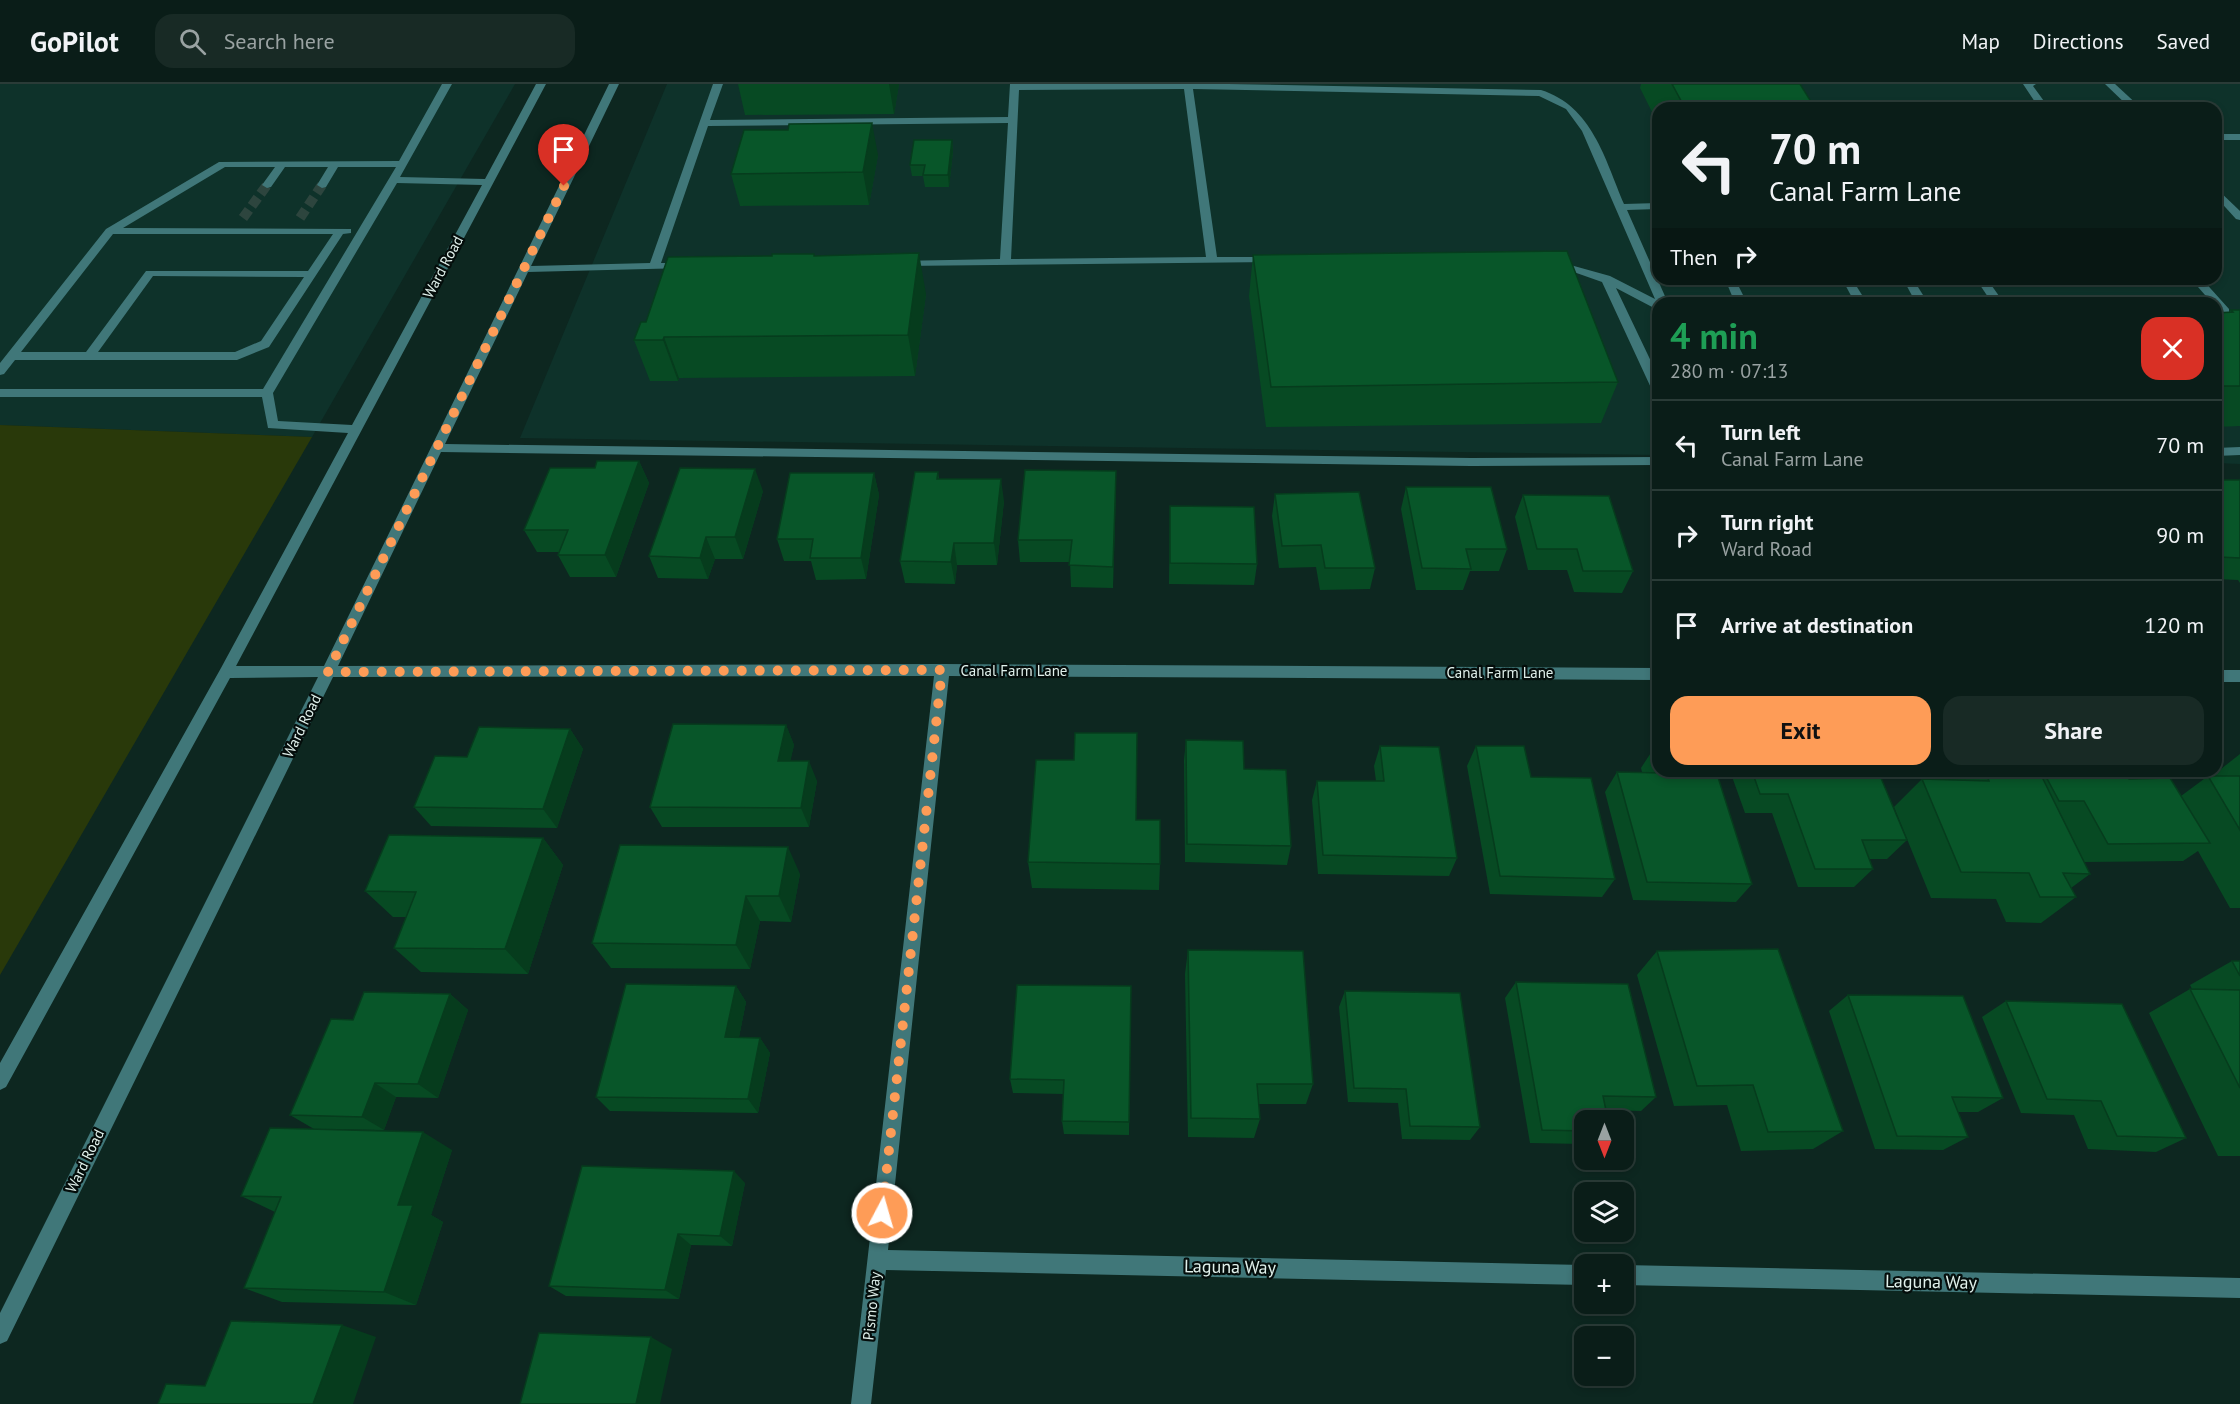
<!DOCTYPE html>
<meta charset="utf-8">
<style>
:root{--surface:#0a1d18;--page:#182a25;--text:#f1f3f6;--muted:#99a2a2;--line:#2a3b37;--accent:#fe9c57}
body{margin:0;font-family:"PT Sans",sans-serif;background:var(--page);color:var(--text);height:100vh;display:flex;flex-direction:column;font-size:22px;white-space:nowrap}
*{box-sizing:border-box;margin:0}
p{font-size:20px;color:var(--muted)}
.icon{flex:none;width:33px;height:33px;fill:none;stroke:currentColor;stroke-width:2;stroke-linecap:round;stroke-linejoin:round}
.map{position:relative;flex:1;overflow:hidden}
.panel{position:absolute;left:1652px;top:213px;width:570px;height:480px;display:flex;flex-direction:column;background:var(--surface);border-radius:18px;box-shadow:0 3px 9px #0003,0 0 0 2px var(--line)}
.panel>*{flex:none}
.guide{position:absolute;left:1652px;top:18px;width:570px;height:183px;border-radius:18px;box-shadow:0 3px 9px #0003,0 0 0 2px var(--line);background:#0a1d18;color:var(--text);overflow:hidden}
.needle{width:39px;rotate:180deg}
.tools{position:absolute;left:1574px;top:1026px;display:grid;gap:12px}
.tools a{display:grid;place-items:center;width:60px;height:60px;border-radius:12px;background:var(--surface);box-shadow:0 3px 9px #0003,0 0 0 2px var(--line);font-size:30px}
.pin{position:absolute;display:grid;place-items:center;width:51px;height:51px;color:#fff;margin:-62px -26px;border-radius:50% 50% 50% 0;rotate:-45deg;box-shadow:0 0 6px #0007}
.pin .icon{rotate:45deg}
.me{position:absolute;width:66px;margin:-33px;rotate:6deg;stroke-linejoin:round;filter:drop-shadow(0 0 4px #0008)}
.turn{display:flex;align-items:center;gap:21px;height:126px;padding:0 18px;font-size:27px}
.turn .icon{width:78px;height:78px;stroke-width:2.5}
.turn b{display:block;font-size:42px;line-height:51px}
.then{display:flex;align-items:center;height:57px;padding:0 18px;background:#0003;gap:12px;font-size:22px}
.round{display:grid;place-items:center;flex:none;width:63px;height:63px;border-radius:18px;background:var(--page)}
.overview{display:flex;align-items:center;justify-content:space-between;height:102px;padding:0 18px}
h1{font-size:36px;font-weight:700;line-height:45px;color:#1e9e55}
.primary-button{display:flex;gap:12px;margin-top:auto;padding:12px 18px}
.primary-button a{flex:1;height:69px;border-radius:18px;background:var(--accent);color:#111;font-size:24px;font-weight:700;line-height:69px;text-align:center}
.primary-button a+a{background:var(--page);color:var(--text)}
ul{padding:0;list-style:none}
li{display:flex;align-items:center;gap:18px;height:90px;padding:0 18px;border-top:2px solid var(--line)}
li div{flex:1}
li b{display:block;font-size:22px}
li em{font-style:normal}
header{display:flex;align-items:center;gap:36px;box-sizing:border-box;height:84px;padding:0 30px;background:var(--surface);border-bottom:2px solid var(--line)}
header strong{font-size:28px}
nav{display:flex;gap:33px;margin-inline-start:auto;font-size:21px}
.search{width:420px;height:54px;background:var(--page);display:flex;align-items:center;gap:15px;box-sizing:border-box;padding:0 21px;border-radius:18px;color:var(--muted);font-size:22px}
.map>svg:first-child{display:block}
.built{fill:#0e322a;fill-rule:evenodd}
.green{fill:#29390a}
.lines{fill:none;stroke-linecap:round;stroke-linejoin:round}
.minor-tunnel{stroke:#2d453e;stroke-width:10;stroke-dasharray:10 5;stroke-linecap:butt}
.minor{fill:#407779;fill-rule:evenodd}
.wall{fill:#074a23}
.shaded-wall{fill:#063c1d}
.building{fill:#085629;stroke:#063c1d;stroke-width:1.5}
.route{stroke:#fe9c57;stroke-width:10;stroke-dasharray:0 18}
.labels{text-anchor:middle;stroke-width:4.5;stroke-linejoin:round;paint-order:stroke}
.street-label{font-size:15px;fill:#e0f0eb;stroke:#040d0b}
.near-street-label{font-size:18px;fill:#e0f0eb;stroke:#040d0b}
</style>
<header>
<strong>GoPilot</strong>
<div class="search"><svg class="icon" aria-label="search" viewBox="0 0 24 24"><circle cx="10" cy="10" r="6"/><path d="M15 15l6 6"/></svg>Search here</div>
<nav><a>Map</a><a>Directions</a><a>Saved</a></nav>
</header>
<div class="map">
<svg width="2240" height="1320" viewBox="0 0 2240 1320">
<rect width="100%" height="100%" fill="#0d2720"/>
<g class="built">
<polygon points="0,0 515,0 312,353 0,341"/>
<path d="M667 0H2240V380L2216 379V219H1658L1657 371 520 354ZM1658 24H2216V195H1658Z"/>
</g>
<polygon class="green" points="0,341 312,353 0,891"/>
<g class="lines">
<g class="minor-tunnel">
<polyline points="243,134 267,101"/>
<polyline points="300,134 322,101"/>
</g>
<g class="minor">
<path d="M442 0H452L400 93 485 95 536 0H546L236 582H324L609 0H619L531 182 650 179 713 0H723L710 36 1008 33 1010 0H1228L1541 6C1592 22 1605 75 1624 120L1658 119V125L1627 126 1668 219H1658V225L1654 224 1616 204 1658 292V310L1652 306 1602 198 1551 180 1556 177 1610 192 1655 215 1582 47 1566 25 1539 12 1193 5 1217 173H1271L1275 174V178L902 182 898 181V177L1000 175 1008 39 708 42 661 179H683L688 182 687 184 528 188 445 360 1471 374 1658 373V381L1471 382 441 368 338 582 942 580 1658 584V596L949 592 888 1166 1584 1181V1201L886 1186 871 1320H851L934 592 333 593 7 1257 0 1260V1229L318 593 230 594 6 1003 0 1006V979L221 584 348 349 268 344 262 313H0V305H263L396 83H338L326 103 322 104 317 101 328 83H285L271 103 267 104 262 101 275 83H225L123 144 351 145V149L343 150 269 263 237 276H15L4 290 0 291V279L106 145 219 78 399 77ZM1184 5 1206 173 1011 175 1019 6ZM397 99 482 101 352 341 278 337 273 309ZM113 150H333L308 187H146L86 268H21ZM153 192 304 193 261 257 235 268H98Z"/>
<polygon points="2023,0 2036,0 2033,2 2049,24 2039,24"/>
<polygon points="2105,0 2115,0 2141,24 2130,24"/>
<rect x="2216" y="50" width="24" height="6"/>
<polygon points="2216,104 2240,127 2240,136 2236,135 2216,113"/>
<polygon points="1725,195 1735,195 1747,219 1735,219"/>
<polygon points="1842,195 1852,195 1867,219 1855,219"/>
<polygon points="1903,195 1913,195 1928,219 1916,219"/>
<polygon points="1976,195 1987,195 2004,219 1992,219"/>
<polygon points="2191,195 2202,195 2229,225 2229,229 2221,229 2216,223 2216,219 2212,219"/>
<polygon points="2240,363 2240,371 2216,372 2216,364"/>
<rect x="2216" y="586" width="24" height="12"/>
<polygon points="1623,1181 2240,1194 2240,1214 1623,1201"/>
</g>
</g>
<g class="wall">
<polygon points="738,0 899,0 894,30 745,31"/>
<polygon points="1641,0 1800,0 1815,24 1658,24 1658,40 1640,4"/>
<polygon points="952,56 953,67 949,103 925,103 923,92 912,92 910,81"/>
<polygon points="878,71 869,121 740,122 731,90"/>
<polygon points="1253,171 1618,298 1601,339 1266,343 1249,212"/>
<polygon points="815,172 926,210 915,292 679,294 678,297 650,297 634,256 646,238"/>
<polygon points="2231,226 2240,226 2240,342 2216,343 2216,229 2229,228"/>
<polygon points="639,377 649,399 616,493 570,493 558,471 559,468 537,468 524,446 595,384"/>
<polygon points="1116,387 1113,504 1071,503 1070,478 1020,478 1018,456"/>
<polygon points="938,388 939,395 1004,417 997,481 957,481 955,500 905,499 900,477"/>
<polygon points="874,389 879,411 866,495 816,496 811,477 784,477 777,455"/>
<polygon points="2216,396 2240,396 2240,499 2238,496 2216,495"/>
<polygon points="1406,403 1507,465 1499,487 1470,487 1463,506 1416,506 1401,425"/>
<polygon points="763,407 743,475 715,475 708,495 658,494 649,472"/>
<polygon points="1275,410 1375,484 1370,505 1320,506 1316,483 1279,484 1272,432"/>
<polygon points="1523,411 1633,487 1622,509 1574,508 1567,486 1528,486 1515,433"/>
<polygon points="1170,422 1257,480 1254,501 1169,500"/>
<polygon points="786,641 794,661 790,677 817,697 809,743 662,743 650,723"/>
<polygon points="570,645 583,665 557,744 431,742 414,723 467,673"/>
<polygon points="1186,656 1244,685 1291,762 1287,781 1185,778 1184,676"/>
<polygon points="1380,662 1457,774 1449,792 1318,790 1312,716 1317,697 1376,697 1374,682"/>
<polygon points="1476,662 1531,693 1615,795 1602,813 1490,810 1467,682"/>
<polygon points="1654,664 1658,664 1658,687 1716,687 1752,800 1736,818 1633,816 1605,708 1617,688 1642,688 1641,684"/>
<polygon points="2240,670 2240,824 2230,824 2198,767 2183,777 2084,778 2090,790 2071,804 2076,813 2041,839 2006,838 1996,815 1931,814 1894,723 1922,695 1947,696 1943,687 2125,687 2129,695 2181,712 2208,692 2212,692"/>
<polygon points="1730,687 1878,687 1907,756 1887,775 1869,775 1873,785 1854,803 1798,803 1772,729 1745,729"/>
<polygon points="1136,736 1160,780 1159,806 1032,804 1028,778"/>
<polygon points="543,754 563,781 528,890 421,888 394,864 406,833 393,833 365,807"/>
<polygon points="800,790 791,838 760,837 750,885 611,884 592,859"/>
<polygon points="1188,866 1313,1000 1306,1020 1259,1020 1260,1035 1254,1054 1188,1053 1185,890"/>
<polygon points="1657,867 1843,1047 1813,1065 1741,1067 1727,1021 1674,1022 1637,891"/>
<polygon points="2232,877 2240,877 2240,1072 2218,1072 2149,929 2190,905 2192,905 2190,901"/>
<polygon points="1516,898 1656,1013 1641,1027 1606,1026 1584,1036 1584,1060 1530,1059 1505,914"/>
<polygon points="736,902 746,918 739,953 760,954 770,969 758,1029 610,1027 596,1013"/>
<polygon points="1131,902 1129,1051 1064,1050 1062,1037 1064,1010 1013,1009 1010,995"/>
<polygon points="1345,907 1480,1043 1470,1056 1402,1055 1398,1019 1348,1018 1339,923"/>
<polygon points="450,910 468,926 438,1014 396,1013 384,1046 314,1045 290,1031 353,936"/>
<polygon points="1848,911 2003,1014 1978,1028 1958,1028 1968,1053 1943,1066 1875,1065 1829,927"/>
<polygon points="2006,917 2186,1054 2156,1068 2088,1065 2074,1031 2021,1029 1982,933"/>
<polygon points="452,1066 431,1131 443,1138 416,1221 282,1218 244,1204 275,1128 241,1112"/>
<polygon points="745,1099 732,1162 691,1161 679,1215 566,1212 549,1202"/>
</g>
<g class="shaded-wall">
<polygon points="889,0 899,0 894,30"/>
<polygon points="872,39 878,71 869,121 863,88"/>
<polygon points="952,56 953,67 949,103 948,91"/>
<polygon points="919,169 926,210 915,292 908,251"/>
<polygon points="664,253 679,294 678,297 663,256"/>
<polygon points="639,377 649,399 616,493 605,471"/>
<polygon points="755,385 763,407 743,475 735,453"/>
<polygon points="1116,387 1116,409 1113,504 1113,483"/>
<polygon points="874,389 879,411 866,495 861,474"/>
<polygon points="1001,395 1004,417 997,481 994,459"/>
<polygon points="706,453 715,475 708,495 700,474"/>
<polygon points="954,459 957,481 955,500 951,478"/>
<polygon points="786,641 794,661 786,697 778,677"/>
<polygon points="570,645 583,665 557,744 543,725"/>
<polygon points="809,677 817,697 809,743 801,724"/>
<polygon points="543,754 563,781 528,890 505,865"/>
<polygon points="788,763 800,790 791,838 779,812"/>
<polygon points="746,812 760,837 750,885 736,861"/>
<polygon points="736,902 746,918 736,968 725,953"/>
<polygon points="450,910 468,926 438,1014 418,1000"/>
<polygon points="760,954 770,969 758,1029 748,1015"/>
<polygon points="375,999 396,1013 384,1046 362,1033"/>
<polygon points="423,1048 452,1066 431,1131 443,1138 416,1221 384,1208 398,1121"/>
<polygon points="734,1087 745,1099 732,1162 720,1152"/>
<polygon points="678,1150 691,1161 679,1215 665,1206"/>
<polygon points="342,1241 376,1253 353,1320 313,1320"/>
<polygon points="651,1253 672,1265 660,1320 636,1320"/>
</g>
<g class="building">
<polygon points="1672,0 1800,0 1815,24 1685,24"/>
<polygon points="872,39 863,88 731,90 744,46 788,46 789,40"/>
<polygon points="914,56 952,56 948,91 923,91 925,81 910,81"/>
<polygon points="1567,167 1618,298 1271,303 1253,171"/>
<polygon points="919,169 908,251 664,253 663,256 634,256 641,238 646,238 668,173 772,172 772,170 814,170 814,172"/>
<polygon points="1924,217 1925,219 1733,219"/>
<polygon points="2231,226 2240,226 2240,302 2216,302 2216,229 2233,228"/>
<polygon points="597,377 639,377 605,471 558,471 568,446 524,446 550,384 595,384"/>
<polygon points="680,384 755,385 735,453 706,453 700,474 649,472"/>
<polygon points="1025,386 1116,387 1113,483 1069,481 1072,456 1018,456"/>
<polygon points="915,388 938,388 937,395 1001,395 994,459 954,459 951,478 900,477"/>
<polygon points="790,389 874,389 861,474 810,474 813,455 777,455"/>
<polygon points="2216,396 2240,396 2240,474 2219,473 2216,468"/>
<polygon points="1406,403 1491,403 1507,465 1466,465 1471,485 1422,484"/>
<polygon points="1359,408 1375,484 1325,484 1321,461 1282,462 1275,410"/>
<polygon points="1523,411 1609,412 1633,487 1583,487 1577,465 1537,465"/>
<polygon points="1170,422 1254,423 1257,480 1170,479"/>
<polygon points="673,640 786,641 778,677 809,677 801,724 650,723"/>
<polygon points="479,643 570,645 543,725 414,723 435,672 467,673"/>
<polygon points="1075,649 1137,649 1136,736 1160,736 1160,780 1028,778 1036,676 1074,676"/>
<polygon points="1186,656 1243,657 1244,685 1286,686 1291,762 1187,760"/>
<polygon points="1380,662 1439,663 1457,774 1323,771 1317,697 1384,697"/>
<polygon points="1476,662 1524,662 1531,693 1591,694 1615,795 1500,792"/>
<polygon points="1654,664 1658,664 1658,677"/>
<polygon points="1660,687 1716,687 1752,800 1647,798 1617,688 1661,689"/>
<polygon points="1752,687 1878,687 1907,756 1862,756 1873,785 1815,785 1788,710 1760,710"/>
<polygon points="1985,687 2039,687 2090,790 2063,789 2076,813 2040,813 2029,789 1961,788 1922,695 1989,697"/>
<polygon points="2043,687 2125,687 2129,695 2170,694 2210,759 2108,760 2084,717 2059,717"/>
<polygon points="2208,692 2240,692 2240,746"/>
<polygon points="389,751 543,754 505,865 394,864 416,808 365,807"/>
<polygon points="620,761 788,763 779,812 746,812 736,861 592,859"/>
<polygon points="1778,865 1843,1047 1768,1048 1753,1001 1697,1002 1657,867"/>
<polygon points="1188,866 1303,867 1313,1000 1257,1000 1260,1035 1191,1034"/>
<polygon points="2232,877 2240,877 2240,892"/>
<polygon points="1516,898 1628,900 1656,1013 1603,1012 1608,1036 1584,1036 1584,1047 1542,1046"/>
<polygon points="626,900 736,902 725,953 760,954 748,1015 596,1013"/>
<polygon points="1017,901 1131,902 1129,1038 1062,1037 1064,996 1010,995"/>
<polygon points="2190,905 2240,906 2240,1004"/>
<polygon points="1345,907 1460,909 1480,1043 1410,1042 1406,1005 1354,1004"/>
<polygon points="364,908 450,910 418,1000 375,999 362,1033 290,1031 331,935 353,936"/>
<polygon points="1848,911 1963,912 2003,1014 1952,1013 1968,1053 1897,1052"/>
<polygon points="2006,917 2122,920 2186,1054 2117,1052 2101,1017 2047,1015"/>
<polygon points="270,1044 423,1048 398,1121 413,1121 384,1208 244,1204 281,1113 241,1112"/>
<polygon points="582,1082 734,1087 720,1152 678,1150 665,1206 549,1202"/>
<polygon points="231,1237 342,1241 313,1320 158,1320 166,1300 205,1302"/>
<polygon points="539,1249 651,1253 636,1320 520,1320"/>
</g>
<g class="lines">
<polyline class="route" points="564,102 328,588 942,586 882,1129"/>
</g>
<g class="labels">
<g class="street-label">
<text transform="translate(443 183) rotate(-62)" y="5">Ward Road</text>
<text x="1014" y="592">Canal Farm Lane</text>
<text x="1500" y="594">Canal Farm Lane</text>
<text transform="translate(302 642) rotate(-64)" y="5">Ward Road</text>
<text transform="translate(85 1077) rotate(-64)" y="5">Ward Road</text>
<text transform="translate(872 1222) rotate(-84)" y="5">Pismo Way</text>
</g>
<g class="near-street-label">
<text transform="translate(1230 1183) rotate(1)" y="6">Laguna Way</text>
<text transform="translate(1931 1198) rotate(1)" y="6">Laguna Way</text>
</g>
</g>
</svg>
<div class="tools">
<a><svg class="needle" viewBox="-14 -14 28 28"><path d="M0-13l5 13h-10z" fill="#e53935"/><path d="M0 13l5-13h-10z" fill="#99a2a2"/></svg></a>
<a><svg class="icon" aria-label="layers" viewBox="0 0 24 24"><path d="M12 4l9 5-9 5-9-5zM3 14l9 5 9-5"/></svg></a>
<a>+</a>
<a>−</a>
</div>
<div class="pin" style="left:564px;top:102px;background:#d93025"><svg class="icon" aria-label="arrive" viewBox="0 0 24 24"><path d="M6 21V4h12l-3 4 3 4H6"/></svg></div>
<svg class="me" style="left:882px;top:1129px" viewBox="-20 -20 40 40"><circle r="17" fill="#fe9c57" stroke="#fff" stroke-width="3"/><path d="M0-11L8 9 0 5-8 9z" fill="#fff"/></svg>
<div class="guide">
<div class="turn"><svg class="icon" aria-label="left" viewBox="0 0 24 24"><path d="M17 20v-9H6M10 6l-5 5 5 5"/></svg><div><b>70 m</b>Canal Farm Lane</div></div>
<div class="then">Then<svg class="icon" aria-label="right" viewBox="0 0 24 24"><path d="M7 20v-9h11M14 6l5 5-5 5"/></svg></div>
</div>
<section class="panel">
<div class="overview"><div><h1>4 min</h1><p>280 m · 07:13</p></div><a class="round" style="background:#d93025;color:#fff"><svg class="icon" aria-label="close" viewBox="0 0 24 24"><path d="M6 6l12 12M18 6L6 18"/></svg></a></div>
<ul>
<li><svg class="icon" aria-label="left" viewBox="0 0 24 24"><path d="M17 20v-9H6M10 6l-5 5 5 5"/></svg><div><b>Turn left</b><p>Canal Farm Lane</p></div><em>70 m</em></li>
<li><svg class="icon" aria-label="right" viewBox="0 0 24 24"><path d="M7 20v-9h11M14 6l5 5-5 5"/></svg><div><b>Turn right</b><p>Ward Road</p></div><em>90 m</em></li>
<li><svg class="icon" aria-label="arrive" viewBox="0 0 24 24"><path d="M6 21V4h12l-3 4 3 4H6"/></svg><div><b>Arrive at destination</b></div><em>120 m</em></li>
</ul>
<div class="primary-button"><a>Exit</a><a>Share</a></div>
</section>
</div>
